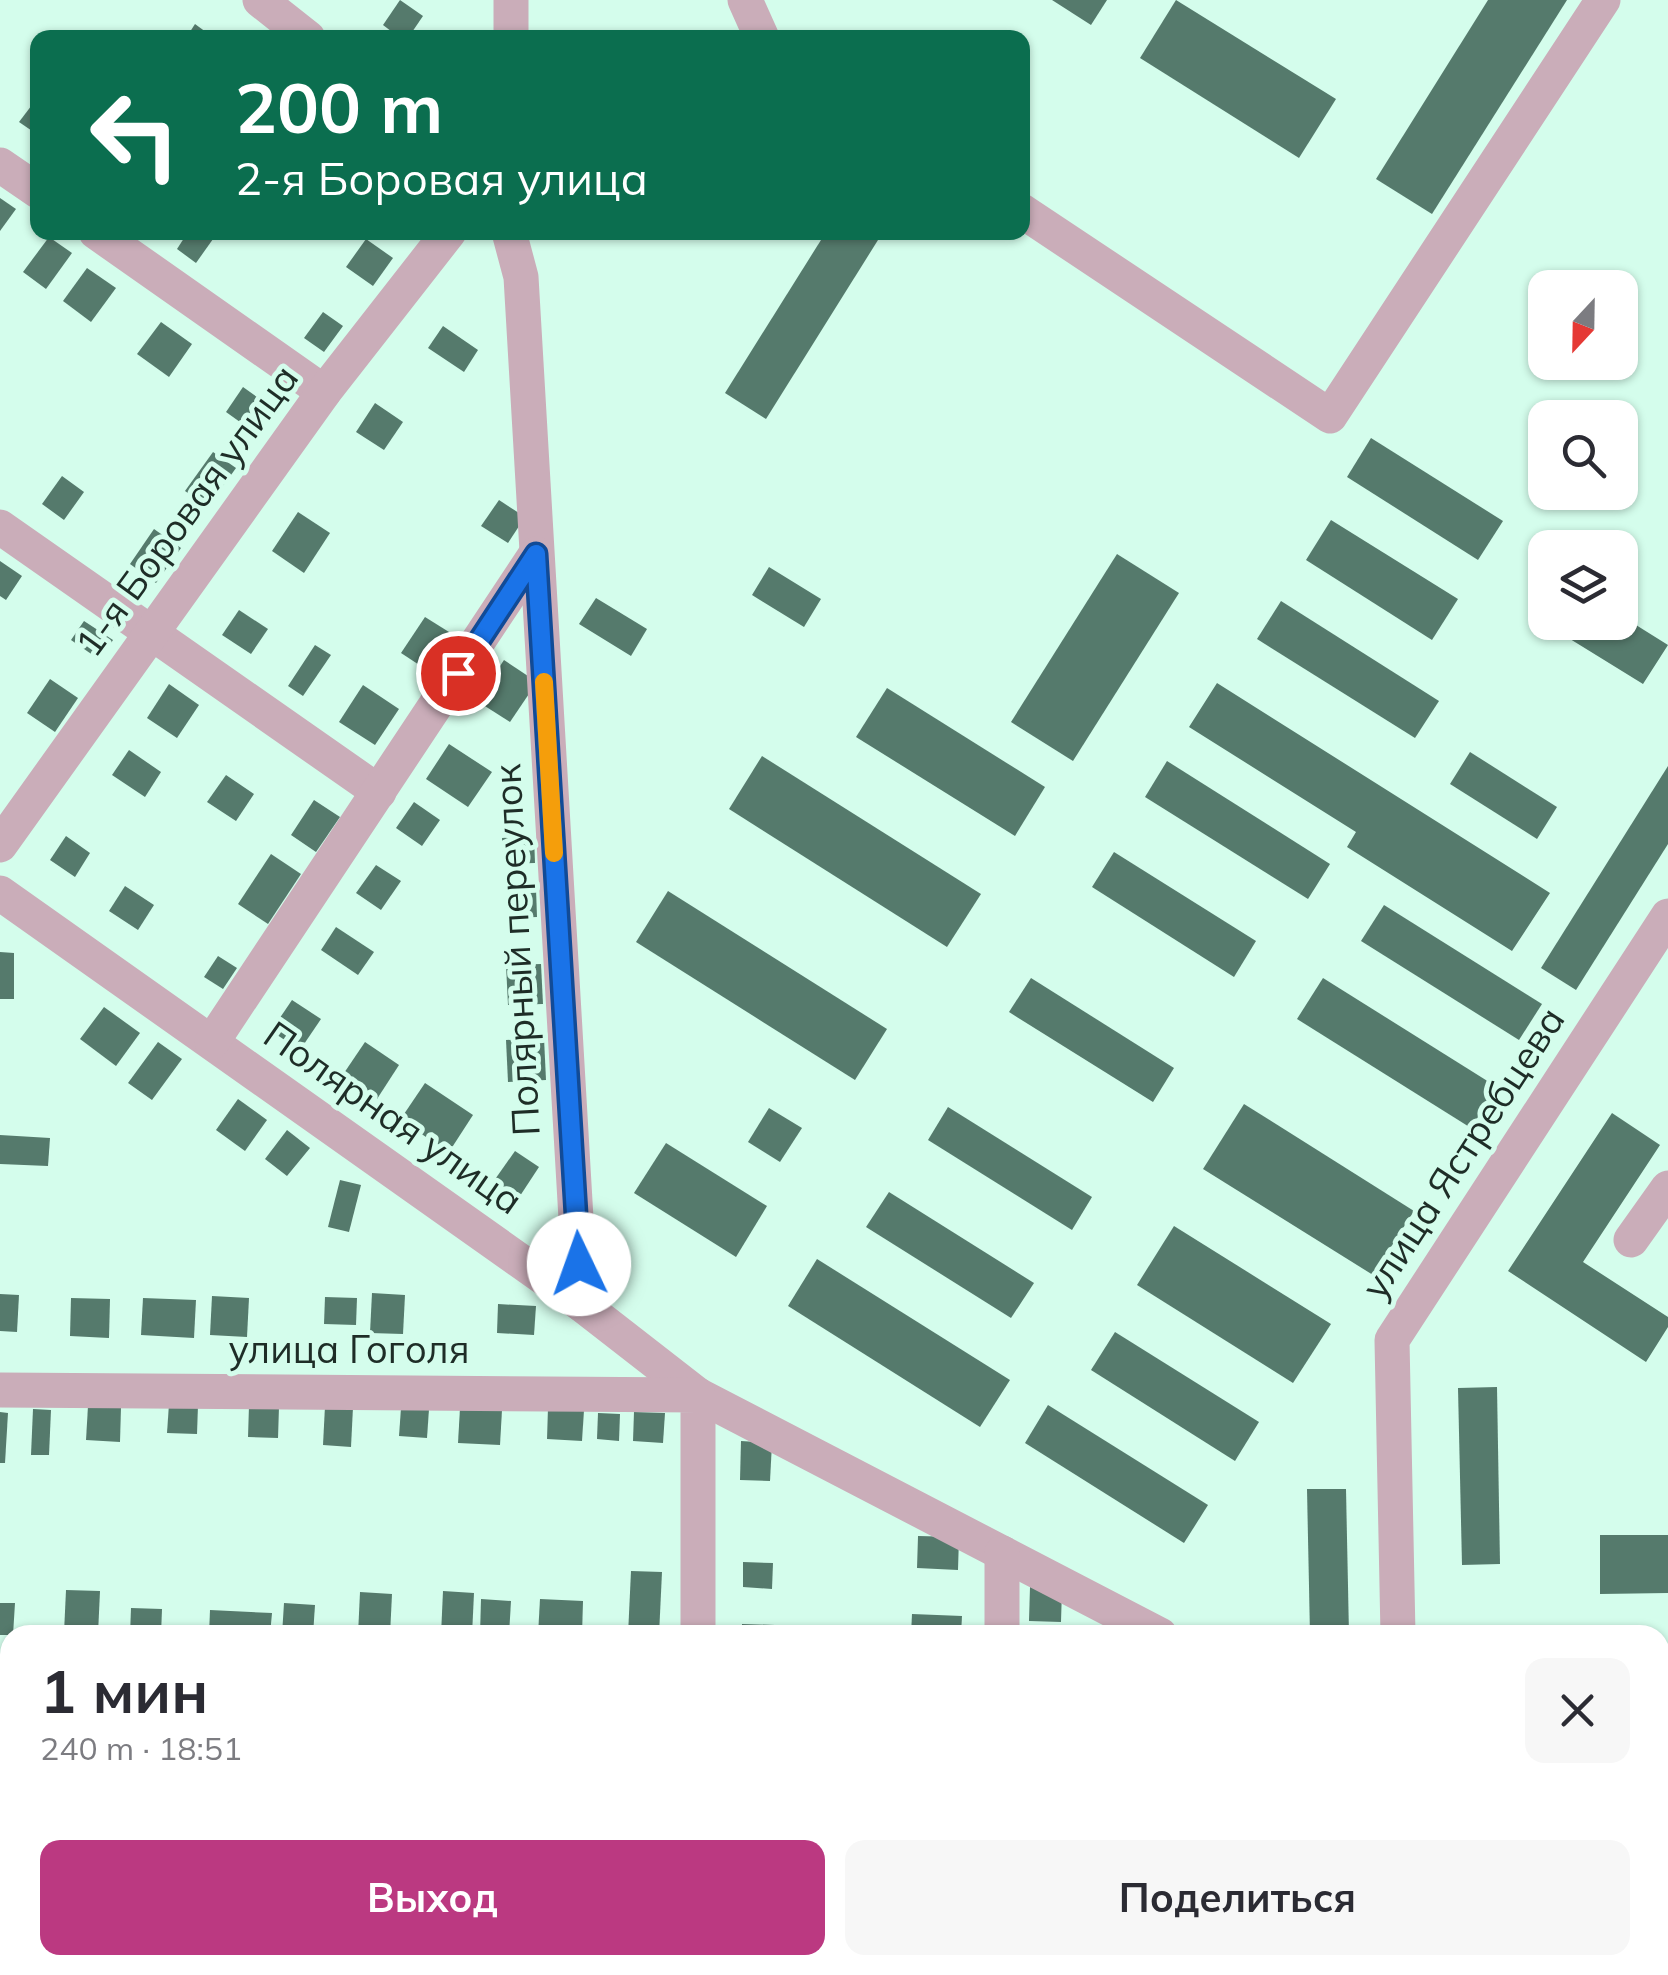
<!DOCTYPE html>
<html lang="ru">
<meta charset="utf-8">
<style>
:root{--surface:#fff;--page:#f7f7f7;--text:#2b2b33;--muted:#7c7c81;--accent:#bb3981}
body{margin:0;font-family:Mulish,sans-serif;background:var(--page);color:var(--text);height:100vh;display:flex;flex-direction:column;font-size:38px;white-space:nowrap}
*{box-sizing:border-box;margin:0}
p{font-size:32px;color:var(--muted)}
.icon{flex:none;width:55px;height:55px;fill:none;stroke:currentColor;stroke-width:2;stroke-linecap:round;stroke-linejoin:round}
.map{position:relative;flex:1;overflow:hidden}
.sheet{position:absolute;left:0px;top:1625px;width:1670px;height:350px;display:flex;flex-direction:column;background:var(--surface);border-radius:30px 30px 0 0;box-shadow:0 2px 8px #0004}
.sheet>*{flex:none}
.guide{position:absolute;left:30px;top:30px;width:1000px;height:210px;border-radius:20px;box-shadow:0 2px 8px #0004;background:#0b6e4f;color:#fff;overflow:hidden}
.needle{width:65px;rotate:202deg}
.fabs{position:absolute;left:1528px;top:270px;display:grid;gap:20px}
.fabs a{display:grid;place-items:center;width:110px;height:110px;border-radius:20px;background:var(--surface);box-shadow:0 2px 8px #0004;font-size:50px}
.pin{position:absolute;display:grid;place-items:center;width:85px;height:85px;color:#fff;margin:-42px;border:5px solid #fff;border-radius:50%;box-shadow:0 2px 10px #0007}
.me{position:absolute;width:110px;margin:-55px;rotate:357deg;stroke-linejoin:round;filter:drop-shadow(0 0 8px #0008)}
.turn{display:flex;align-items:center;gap:35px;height:210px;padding:0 40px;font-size:45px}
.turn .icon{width:130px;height:130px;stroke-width:2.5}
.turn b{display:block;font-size:70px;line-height:85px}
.round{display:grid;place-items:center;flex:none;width:105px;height:105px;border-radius:20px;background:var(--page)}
.head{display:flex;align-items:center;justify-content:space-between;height:170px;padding:0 40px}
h1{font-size:60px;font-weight:700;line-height:75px}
.primary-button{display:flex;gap:20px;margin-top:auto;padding:20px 40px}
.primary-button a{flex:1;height:115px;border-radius:20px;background:var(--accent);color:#fff;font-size:40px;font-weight:700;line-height:115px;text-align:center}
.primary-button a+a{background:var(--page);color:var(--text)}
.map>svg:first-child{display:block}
.building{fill:#557a6c}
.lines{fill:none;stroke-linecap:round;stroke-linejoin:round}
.minor{stroke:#caadb9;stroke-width:35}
.route-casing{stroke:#114b97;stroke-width:25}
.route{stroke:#1a73e8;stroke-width:18}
.slow{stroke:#f59e0b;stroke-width:18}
.labels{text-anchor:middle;stroke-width:10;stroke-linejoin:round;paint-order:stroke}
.street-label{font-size:38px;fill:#1e2d27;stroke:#d4fdec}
</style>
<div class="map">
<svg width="1668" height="1975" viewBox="0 0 1668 1975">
<rect width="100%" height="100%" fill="#d4fdec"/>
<g class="building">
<polygon points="400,0 423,16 408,38 400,38 383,25"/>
<polygon points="1052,0 1107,0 1091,25"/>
<polygon points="1176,0 1336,99 1299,158 1140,58"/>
<polygon points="1488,0 1567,0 1432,214 1376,179"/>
<polygon points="195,24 214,38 186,38"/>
<polygon points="38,97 38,135 19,122"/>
<polygon points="0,198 16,209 0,231"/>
<polygon points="188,232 218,232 196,263 177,249"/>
<polygon points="826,232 883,232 766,419 725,393"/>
<polygon points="49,237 72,253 46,289 23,272"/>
<polygon points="366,239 393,258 373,286 346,267"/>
<polygon points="87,268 116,288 91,322 63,301"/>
<polygon points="323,312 343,326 324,352 304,338"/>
<polygon points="161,322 192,344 169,377 137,354"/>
<polygon points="443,326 478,350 464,372 428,348"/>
<polygon points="243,387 275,410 258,435 226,412"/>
<polygon points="375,403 403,422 384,450 356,432"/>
<polygon points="1371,438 1503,521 1478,560 1347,477"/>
<polygon points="213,452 236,468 208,507 185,491"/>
<polygon points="62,476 84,492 64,520 42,504"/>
<polygon points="499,500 525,517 508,543 481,526"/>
<polygon points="298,512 330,533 304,573 272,551"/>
<polygon points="1331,520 1458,599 1432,640 1306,560"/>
<polygon points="154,529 181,548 156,583 130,564"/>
<polygon points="1117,554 1179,593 1073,761 1011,722"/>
<polygon points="0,561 22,576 6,600 0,596"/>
<polygon points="769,567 821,599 804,627 752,595"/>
<polygon points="596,598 647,629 631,656 579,624"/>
<polygon points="1281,601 1439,701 1415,738 1257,639"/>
<polygon points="239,610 268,629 251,654 222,635"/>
<polygon points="1620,615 1668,645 1643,684 1549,626 1620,622"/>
<polygon points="425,617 457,637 433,674 401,653"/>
<polygon points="84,621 113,640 100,660 71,640"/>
<polygon points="315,645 331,655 303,696 288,686"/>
<polygon points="504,660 537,682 510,722 477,701"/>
<polygon points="50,679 78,698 55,732 27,713"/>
<polygon points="1217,683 1550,893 1512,951 1347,847 1356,832 1189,727"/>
<polygon points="169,684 199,705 177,738 147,718"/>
<polygon points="363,685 399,709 375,745 339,722"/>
<polygon points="887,688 1045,787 1015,836 856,737"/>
<polygon points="449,744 492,772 468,807 426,779"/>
<polygon points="129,750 161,772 145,797 112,775"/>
<polygon points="1470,752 1557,807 1537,839 1450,784"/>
<polygon points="762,756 981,894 947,947 729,809"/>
<polygon points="1167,761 1330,864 1308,899 1145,797"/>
<polygon points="1668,766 1668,844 1576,990 1541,968"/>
<polygon points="226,775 254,794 236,821 207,802"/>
<polygon points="314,800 340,817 316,852 291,835"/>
<polygon points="414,802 440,820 422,846 396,828"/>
<polygon points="66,836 90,853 75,877 50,860"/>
<polygon points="534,836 535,863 503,864 502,838"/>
<polygon points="1114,852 1256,941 1234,977 1092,887"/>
<polygon points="271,854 301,874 268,924 238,904"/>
<polygon points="376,865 401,881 381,910 356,893"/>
<polygon points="125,886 154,905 138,930 109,911"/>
<polygon points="536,889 537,917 509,918 508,890"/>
<polygon points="668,891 887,1029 855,1080 636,942"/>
<polygon points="1384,905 1542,1004 1519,1040 1361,941"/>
<polygon points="336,927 374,952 358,975 321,950"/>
<polygon points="0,952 14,953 14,999 0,999"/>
<polygon points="218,956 237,968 223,989 204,977"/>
<polygon points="541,964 543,1004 508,1005 506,965"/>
<polygon points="1031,978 1174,1068 1153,1102 1009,1012"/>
<polygon points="1323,978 1497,1087 1471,1128 1297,1019"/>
<polygon points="292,1000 321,1019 300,1050 271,1031"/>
<polygon points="104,1007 140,1033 116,1066 80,1039"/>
<polygon points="544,1038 546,1080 508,1082 506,1040"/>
<polygon points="158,1042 182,1059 152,1100 128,1083"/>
<polygon points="365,1042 399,1065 377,1099 342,1076"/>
<polygon points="425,1083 473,1115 449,1152 400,1120"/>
<polygon points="238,1099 267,1120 245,1151 216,1130"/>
<polygon points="1244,1104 1414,1211 1373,1275 1203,1169"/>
<polygon points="948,1107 1092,1197 1072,1230 928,1140"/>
<polygon points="769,1108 802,1128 780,1162 748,1142"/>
<polygon points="1612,1113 1660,1145 1583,1262 1668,1317 1668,1327 1646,1362 1508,1271"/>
<polygon points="287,1130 310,1148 287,1176 265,1159"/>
<polygon points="0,1135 50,1138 48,1166 0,1164"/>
<polygon points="666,1143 767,1206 736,1257 634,1193"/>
<polygon points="515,1151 539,1167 516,1202 491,1185"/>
<polygon points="340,1180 361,1185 349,1232 328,1227"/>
<polygon points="889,1192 1034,1283 1011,1318 866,1227"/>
<polygon points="1174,1226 1331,1324 1293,1383 1137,1285"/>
<polygon points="817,1259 1010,1380 980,1427 788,1306"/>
<polygon points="372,1293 405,1295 403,1334 370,1333"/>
<polygon points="0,1294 19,1295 17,1332 0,1331"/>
<polygon points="212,1296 249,1298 247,1337 210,1335"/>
<polygon points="325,1297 357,1298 356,1325 324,1324"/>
<polygon points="71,1298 110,1299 109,1338 70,1336"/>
<polygon points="143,1298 196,1300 194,1338 141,1335"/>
<polygon points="498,1304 536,1306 534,1335 497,1333"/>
<polygon points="1115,1332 1259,1422 1235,1461 1091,1370"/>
<polygon points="1497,1387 1500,1564 1462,1565 1458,1388"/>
<polygon points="169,1404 198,1405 197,1434 167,1433"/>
<polygon points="249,1405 279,1407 278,1438 248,1437"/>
<polygon points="1048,1405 1208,1505 1184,1543 1025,1443"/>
<polygon points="88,1406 121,1407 120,1442 86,1440"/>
<polygon points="325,1406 353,1407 351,1447 323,1445"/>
<polygon points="401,1408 429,1409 427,1438 399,1436"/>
<polygon points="460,1408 502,1410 500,1445 458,1443"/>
<polygon points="548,1408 584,1410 582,1441 547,1439"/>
<polygon points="33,1409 51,1410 49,1455 31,1455"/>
<polygon points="0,1412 8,1413 5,1463 0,1463"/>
<polygon points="634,1412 665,1413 663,1443 633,1441"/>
<polygon points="598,1413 620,1414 619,1441 597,1439"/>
<polygon points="741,1441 772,1443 770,1481 740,1480"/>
<polygon points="1307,1489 1346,1489 1349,1635 1310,1635"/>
<polygon points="1600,1535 1668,1535 1668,1593 1600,1594"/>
<polygon points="918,1536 959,1537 958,1570 917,1568"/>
<polygon points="743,1562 773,1563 772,1589 743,1587"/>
<polygon points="631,1571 662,1572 659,1635 628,1635"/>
<polygon points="1030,1587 1062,1589 1061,1622 1029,1621"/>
<polygon points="66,1590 100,1591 98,1634 64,1633"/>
<polygon points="443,1591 474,1593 472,1635 441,1635"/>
<polygon points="360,1592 392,1594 390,1635 358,1635"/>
<polygon points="481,1599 511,1601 509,1635 480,1635"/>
<polygon points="540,1599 583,1601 582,1635 538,1635"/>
<polygon points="0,1603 15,1603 13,1635 0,1635"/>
<polygon points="284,1603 315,1605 313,1635 282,1635"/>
<polygon points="131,1608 162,1609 161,1635 130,1635"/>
<polygon points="210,1610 272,1613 270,1635 209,1635"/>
<polygon points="912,1614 962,1616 961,1635 911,1635"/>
<polygon points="742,1624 775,1625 775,1635 742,1635"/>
<polygon points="1495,1629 1496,1635 1457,1635 1457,1630"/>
<polygon points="0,1710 6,1710 5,1749 0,1749"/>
<rect x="0" y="1889" width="10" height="59"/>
</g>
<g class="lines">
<g class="minor">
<polyline points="260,0 308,38"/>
<polyline points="745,0 762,38"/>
<polyline points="511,38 511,0"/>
<polyline points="0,165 38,191"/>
<polyline points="1022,211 1330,416 1603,0"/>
<polyline points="96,232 324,392"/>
<polyline points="509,232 521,277 581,1304"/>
<polyline points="0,527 379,792"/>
<polyline points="0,845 324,392 449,232"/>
<polyline points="0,893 581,1304 698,1395 1160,1635"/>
<polyline points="212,1042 536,554"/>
<polyline points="1631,1240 1668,1188"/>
<polyline points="0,1390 698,1395 698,1635"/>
<polyline points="1002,1553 1002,1635"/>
<polyline points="1398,1635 1392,1340 1668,916"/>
<polyline points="0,1684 10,1684"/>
<polyline points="1660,1931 1668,1931"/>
<polyline points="698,1965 698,1975"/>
<polyline points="1002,1965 1002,1975"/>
<polyline points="1404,1965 1405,1975"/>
</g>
</g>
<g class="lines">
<g class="route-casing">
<polyline id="route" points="458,673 536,554 579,1264"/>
</g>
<use href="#route" class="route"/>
<polyline class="slow" points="544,682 554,853"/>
</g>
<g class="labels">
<g class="street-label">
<text transform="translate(187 511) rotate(-54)" y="13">1-я Боровая улица</text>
<text transform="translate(517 950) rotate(-93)" y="13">Полярный переулок</text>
<text transform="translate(393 1118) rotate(35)" y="13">Полярная улица</text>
<text transform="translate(1463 1153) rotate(-57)" y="13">улица Ястребцева</text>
<text x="349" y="1363">улица Гоголя</text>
</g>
</g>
</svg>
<div class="fabs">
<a><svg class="needle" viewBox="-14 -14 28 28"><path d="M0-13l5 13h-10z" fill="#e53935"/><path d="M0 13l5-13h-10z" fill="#7c7c81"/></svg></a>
<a><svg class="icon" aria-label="search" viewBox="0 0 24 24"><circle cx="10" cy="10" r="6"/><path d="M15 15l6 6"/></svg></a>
<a><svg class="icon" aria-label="layers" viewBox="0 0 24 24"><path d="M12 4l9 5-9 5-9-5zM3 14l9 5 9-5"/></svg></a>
</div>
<div class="pin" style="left:458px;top:673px;background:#d93025"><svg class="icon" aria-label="arrive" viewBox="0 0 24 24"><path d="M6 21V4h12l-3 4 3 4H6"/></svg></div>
<svg class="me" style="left:579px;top:1264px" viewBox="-20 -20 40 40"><circle r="19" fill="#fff"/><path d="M0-13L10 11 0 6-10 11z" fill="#1a73e8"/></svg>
<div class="guide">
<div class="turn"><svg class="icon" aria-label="left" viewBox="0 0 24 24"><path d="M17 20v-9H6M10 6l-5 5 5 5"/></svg><div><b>200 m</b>2-я Боровая улица</div></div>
</div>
<section class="sheet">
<div class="head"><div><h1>1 мин</h1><p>240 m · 18:51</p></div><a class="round"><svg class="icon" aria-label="close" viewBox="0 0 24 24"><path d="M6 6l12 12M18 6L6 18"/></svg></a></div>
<div class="primary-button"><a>Выход</a><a>Поделиться</a></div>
</section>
</div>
